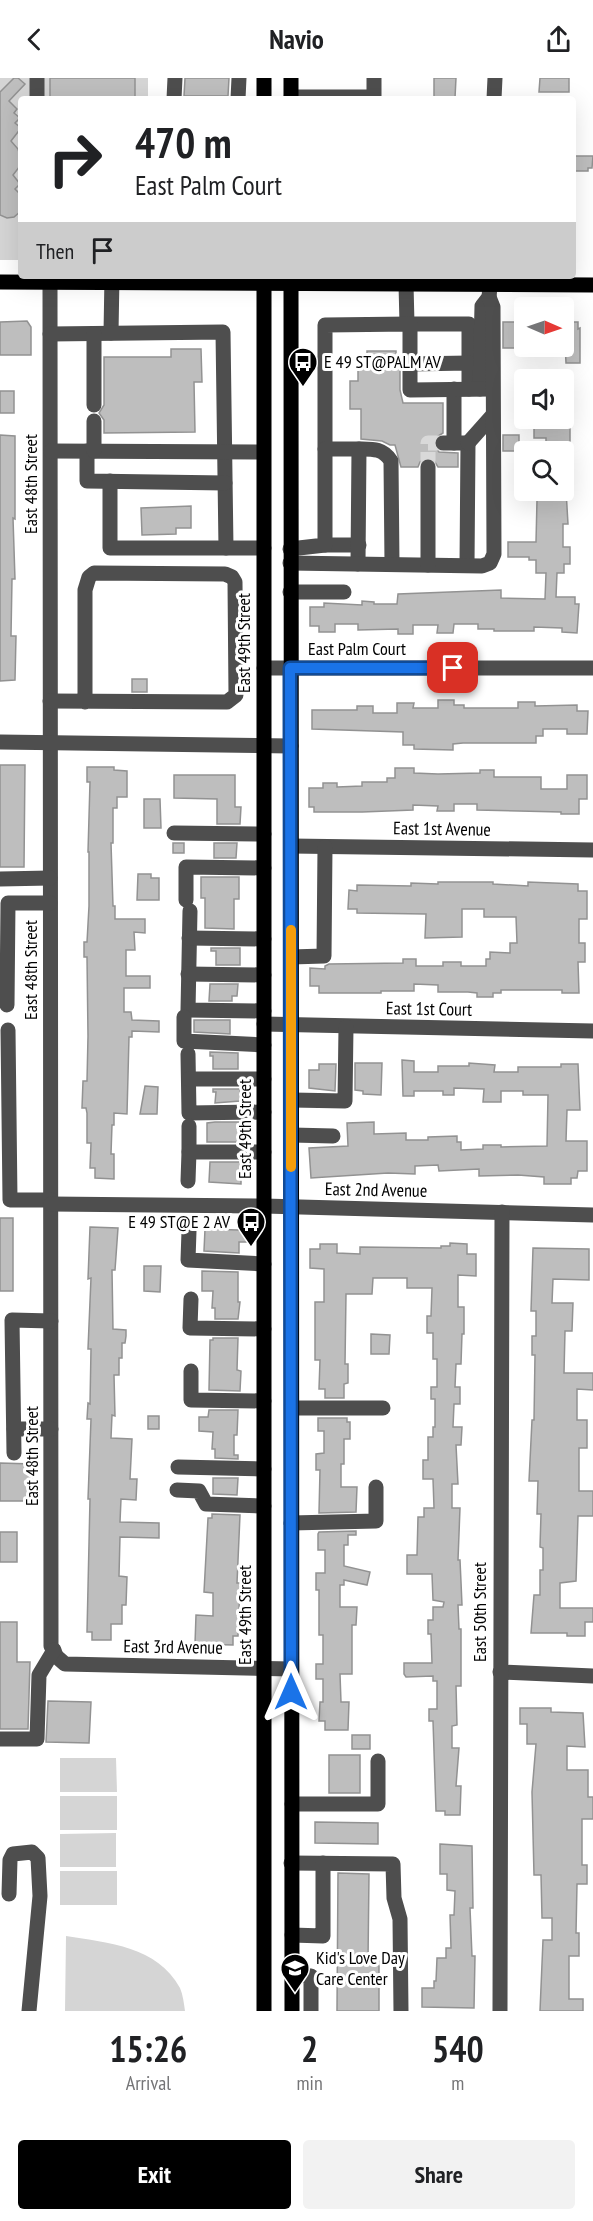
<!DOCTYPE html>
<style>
:root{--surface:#fff;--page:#f2f2f2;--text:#202124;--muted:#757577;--accent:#000}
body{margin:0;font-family:"PT Sans Narrow",sans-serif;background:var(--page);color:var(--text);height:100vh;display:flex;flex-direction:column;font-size:22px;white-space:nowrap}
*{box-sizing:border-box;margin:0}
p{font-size:20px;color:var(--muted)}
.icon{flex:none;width:33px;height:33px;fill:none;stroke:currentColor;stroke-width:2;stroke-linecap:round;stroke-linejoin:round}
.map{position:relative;height:1933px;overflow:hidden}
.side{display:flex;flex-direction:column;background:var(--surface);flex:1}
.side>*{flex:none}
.top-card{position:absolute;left:18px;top:18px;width:558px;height:183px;border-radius:6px;box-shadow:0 6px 24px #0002;background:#fff;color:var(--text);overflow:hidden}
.needle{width:39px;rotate:92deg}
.controls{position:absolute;left:514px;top:219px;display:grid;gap:12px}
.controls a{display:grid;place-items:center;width:60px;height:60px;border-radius:6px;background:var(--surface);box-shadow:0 6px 24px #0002;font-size:30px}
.pin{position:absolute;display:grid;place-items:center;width:51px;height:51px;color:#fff;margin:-26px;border-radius:12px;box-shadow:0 3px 9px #0006}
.me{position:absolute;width:66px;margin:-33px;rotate:0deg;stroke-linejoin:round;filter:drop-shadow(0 0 4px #0008)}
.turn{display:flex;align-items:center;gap:21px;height:126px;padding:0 18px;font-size:27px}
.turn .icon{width:78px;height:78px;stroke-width:2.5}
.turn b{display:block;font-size:42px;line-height:51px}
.then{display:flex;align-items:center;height:57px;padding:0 18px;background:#0003;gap:12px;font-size:22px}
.eta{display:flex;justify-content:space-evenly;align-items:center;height:102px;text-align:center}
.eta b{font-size:36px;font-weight:700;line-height:42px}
.action{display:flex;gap:12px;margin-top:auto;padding:12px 18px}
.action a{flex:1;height:69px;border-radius:6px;background:var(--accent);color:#fff;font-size:24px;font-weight:700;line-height:69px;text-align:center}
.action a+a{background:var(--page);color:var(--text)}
header{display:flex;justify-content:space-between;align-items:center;height:78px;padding:0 18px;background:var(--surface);font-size:27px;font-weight:700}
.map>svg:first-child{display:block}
.green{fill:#d5d5d5}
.building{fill:#bebebe;stroke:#929292;stroke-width:1.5}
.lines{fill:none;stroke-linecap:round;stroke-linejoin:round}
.minor-tunnel{stroke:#d9d9d9;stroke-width:15;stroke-dasharray:15 8;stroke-linecap:butt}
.minor{stroke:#4e4e4e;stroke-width:15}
.major{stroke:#000;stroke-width:15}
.route-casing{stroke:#114b97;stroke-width:15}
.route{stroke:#1a73e8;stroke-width:10}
.slow{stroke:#f59e0b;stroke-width:10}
.labels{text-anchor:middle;stroke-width:6;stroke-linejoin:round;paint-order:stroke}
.poi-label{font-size:18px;fill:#000;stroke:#fff;text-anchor:start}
.street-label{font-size:18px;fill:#000;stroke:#fff}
</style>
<header><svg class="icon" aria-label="back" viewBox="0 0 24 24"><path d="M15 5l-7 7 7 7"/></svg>Navio<svg class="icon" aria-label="share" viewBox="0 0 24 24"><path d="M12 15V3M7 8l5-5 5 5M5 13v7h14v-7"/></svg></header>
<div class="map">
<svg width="593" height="1933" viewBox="0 0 593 1933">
<rect width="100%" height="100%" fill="#fff"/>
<g class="green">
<polygon points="0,0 148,0 148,21 21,21 21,182 0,182"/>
<polygon points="60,1680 116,1680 117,1714 60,1714"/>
<rect x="60" y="1718" width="57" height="34"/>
<polygon points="116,1755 116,1789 60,1789 60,1756"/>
<rect x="60" y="1793" width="57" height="34"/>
<path d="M66 1858C109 1865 157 1868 180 1910 183 1917 184 1926 185 1933H65Z"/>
</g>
<g class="building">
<polygon points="14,0 18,0 25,6 9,23 17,31 14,35 20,40 15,45 21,50 11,63 18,71 21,81 20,88 13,97 20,106 15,111 21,117 21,133 14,139 7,140 0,137 0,14"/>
<rect x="50" y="0" width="85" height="21"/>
<polygon points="185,0 229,0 228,18 184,18"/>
<polygon points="434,0 456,0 455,20 434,20"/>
<polygon points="540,0 569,0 569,14 539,14"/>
<polygon points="573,78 593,78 592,90 588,90 588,93 573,93"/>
<polygon points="27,243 31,249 31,277 0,277 0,244"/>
<rect x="503" y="244" width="22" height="26"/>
<polygon points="564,244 578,244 578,251 580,250 580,285 566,285"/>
<polygon points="171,271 201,271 202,304 194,304 195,354 104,355 104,342 99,335 104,327 104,279 171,279"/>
<polygon points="367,273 396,273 396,286 400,286 400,312 403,325 443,325 443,355 435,360 433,366 439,374 458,375 458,389 438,389 433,381 427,379 420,384 418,389 401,389 395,367 390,367 382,363 361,361 361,331 350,331 350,303 358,303 358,288 367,287"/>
<rect x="0" y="313" width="14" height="22"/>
<polygon points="552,340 566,340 566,350 570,350 570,366 564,366 564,374 546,374 546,360 534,360 534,348 552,348"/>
<polygon points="0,357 15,358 15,441 13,440 15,501 12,501 11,558 16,558 15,602 0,603"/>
<rect x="503" y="357" width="16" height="16"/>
<polygon points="547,412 566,412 568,446 563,446 563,469 570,469 570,486 564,486 564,495 557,495 556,519 575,519 575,526 579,526 577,555 562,554 562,550 534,549 534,553 494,553 494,551 478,551 478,546 454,546 453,555 437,555 438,547 413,547 413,556 398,556 398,551 358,552 358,546 335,546 335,554 319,554 319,548 310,548 310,529 324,529 324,525 362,527 362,523 374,524 374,526 397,526 398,516 501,512 501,520 545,521 546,495 536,495 536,482 529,482 529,479 508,479 508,464 536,464 537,422 547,422"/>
<polygon points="191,428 191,450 176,450 176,456 142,457 141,430"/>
<rect x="132" y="601" width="15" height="13"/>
<polygon points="438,622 454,622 454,627 464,627 464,630 518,630 518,624 535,624 535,628 577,627 577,633 588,633 587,656 567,656 567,651 543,651 543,658 536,658 536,665 463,665 453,666 453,672 414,671 414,667 403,667 403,654 312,651 312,632 357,632 357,628 373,628 373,635 397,635 397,625 414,625 413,630 438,630"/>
<polygon points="0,687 25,687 24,789 0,789"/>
<polygon points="87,689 114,689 114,692 127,693 127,719 117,719 117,730 113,730 113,765 111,765 113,828 115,828 115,841 145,841 145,855 134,854 135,872 126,872 126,898 150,898 150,910 124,910 124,934 131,934 132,942 159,943 159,954 132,953 132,959 129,959 127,1036 114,1035 114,1047 112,1047 111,1076 114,1076 114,1101 95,1100 95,1090 90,1090 91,1065 87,1065 87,1035 86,1030 82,1030 83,1003 87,1003 88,958 87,879 84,879 84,864 87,864 89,828 89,774 88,774 90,704 87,704"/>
<polygon points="395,690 414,690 414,695 438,696 480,695 480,692 494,692 494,699 541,699 541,711 567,711 567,697 587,697 587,721 579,721 579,736 561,736 561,734 477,732 477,726 454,726 454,733 437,733 438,728 413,727 413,732 362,734 314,734 314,729 309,729 309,710 323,710 323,705 337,705 337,709 362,708 362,704 387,704 387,700 395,700"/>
<polygon points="174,697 235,697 235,729 241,729 240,746 217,746 217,721 174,720"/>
<polygon points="144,721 160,721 161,750 144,750"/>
<rect x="173" y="765" width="11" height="10"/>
<polygon points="214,765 237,765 236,780 214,780"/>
<polygon points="138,796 151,796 151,800 159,800 159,822 137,822"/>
<polygon points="201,799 239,799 239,821 234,821 234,851 205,850 205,820 201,820"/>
<polygon points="438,804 493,804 493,806 528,808 528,804 578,806 578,813 587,813 587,841 579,841 579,865 585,865 585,884 578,884 579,915 562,915 562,912 501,912 501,915 493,915 493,919 477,919 477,915 468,914 438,914 438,907 414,906 414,913 381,913 381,915 319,915 319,908 310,908 310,890 325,891 325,888 329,886 403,885 403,881 416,881 416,888 443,888 443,884 461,884 461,888 486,888 486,881 490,881 490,874 510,875 510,865 517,865 516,839 484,839 484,831 462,831 462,859 425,860 426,836 357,835 357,831 348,831 349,812 357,813 357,807 411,808 411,805 438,806"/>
<polygon points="211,870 240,870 240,887 216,887 216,873 211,873"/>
<polygon points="210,906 238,906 237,918 232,918 232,923 209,923"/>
<polygon points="194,942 230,942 230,956 194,954"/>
<polygon points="210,974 238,975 238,991 213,991 213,978 210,978"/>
<polygon points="402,982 414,983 414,994 438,994 438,988 469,988 469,985 495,987 494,994 518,994 518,989 561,989 561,986 578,986 580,1032 567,1032 566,1063 587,1063 587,1093 578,1093 577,1100 571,1100 571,1106 544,1106 544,1099 518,1097 479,1098 479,1091 439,1093 438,1087 415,1088 415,1096 388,1095 311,1100 309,1070 348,1068 347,1045 374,1044 374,1056 406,1055 406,1062 428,1062 428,1059 457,1058 457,1064 461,1064 461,1072 483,1071 483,1067 501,1067 501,1069 547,1068 548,1017 523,1017 523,1013 501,1013 501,1024 483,1024 484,1011 454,1010 454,1017 443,1017 443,1013 414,1013 414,1018 403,1018"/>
<polygon points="355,985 382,985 381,1017 363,1016 363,1013 355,1012"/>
<polygon points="319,986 336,986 335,1013 309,1010 309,992 319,992"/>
<polygon points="145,1008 158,1009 157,1036 140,1036"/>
<polygon points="213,1011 240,1011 240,1023 215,1025 216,1014 213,1014"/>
<polygon points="215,1044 239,1044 238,1064 207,1064 207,1045"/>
<polygon points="210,1084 241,1084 241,1106 209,1104"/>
<rect x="0" y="1140" width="13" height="73"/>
<polygon points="90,1149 118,1150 115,1192 112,1192 113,1251 126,1252 126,1258 125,1265 122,1265 122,1280 119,1280 119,1297 114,1297 115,1338 112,1337 111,1360 132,1361 130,1401 137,1401 136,1422 121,1421 120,1444 159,1445 159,1460 120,1459 119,1498 127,1499 126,1527 122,1527 122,1546 111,1546 111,1562 92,1562 92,1554 87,1554 90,1421 88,1421 91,1341 87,1341 88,1325 90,1326 91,1271 88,1271 91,1200 88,1201"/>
<polygon points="205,1151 239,1152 249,1164 239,1164 239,1175 204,1173"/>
<polygon points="450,1165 467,1166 467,1176 476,1176 476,1198 458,1197 458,1229 464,1229 464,1256 462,1256 461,1286 456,1286 455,1309 460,1309 460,1326 454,1326 453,1349 462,1349 461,1367 456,1367 458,1406 452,1406 452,1430 460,1430 458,1482 460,1482 461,1504 462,1527 458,1527 459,1551 461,1551 461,1608 456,1608 457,1647 452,1648 452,1670 459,1670 456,1708 461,1708 460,1737 445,1737 445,1733 436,1733 433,1643 429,1643 429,1631 437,1631 437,1603 433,1603 433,1598 406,1599 404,1596 404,1585 432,1585 431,1556 428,1556 428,1542 433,1542 433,1529 443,1529 444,1524 433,1522 432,1496 407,1496 407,1477 417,1477 418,1439 424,1439 424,1430 434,1430 433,1401 423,1401 423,1382 428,1382 428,1359 433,1359 433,1349 435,1349 435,1321 431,1321 431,1309 437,1309 437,1281 433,1281 433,1255 427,1255 427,1238 431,1238 432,1210 407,1210 407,1200 373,1200 372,1216 346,1216 345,1286 348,1286 348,1305 344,1306 344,1320 325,1320 325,1311 319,1311 320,1282 315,1282 315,1224 324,1224 324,1191 310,1190 310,1171 320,1171 320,1166 337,1166 337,1175 360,1176 360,1169 441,1170 441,1168 450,1168"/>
<polygon points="533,1170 589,1171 589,1202 553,1201 552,1225 573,1225 572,1253 565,1253 564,1295 593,1295 593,1312 577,1311 577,1342 587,1342 587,1370 579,1370 579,1413 593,1413 593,1438 578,1438 576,1503 560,1505 560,1530 593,1530 593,1544 585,1544 585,1558 567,1558 567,1555 531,1555 534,1517 540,1517 540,1492 543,1492 543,1470 540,1469 541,1436 537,1436 538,1403 529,1403 532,1342 534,1342 535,1277 532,1277 532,1258 536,1258 536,1233 531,1233"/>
<polygon points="144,1188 161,1188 160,1214 144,1213"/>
<polygon points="202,1193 238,1194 238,1224 240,1224 238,1241 215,1241 215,1230 212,1230 213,1213 202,1213"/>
<polygon points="371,1256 390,1257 389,1276 371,1276"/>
<polygon points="213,1260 238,1260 237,1292 241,1293 240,1313 209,1312 210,1262 213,1262"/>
<polygon points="209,1332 238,1332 237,1357 234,1357 234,1377 238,1377 238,1381 215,1380 215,1371 212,1371 213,1354 199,1353 199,1339 208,1339"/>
<rect x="148" y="1338" width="11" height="13"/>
<polygon points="318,1340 347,1340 347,1344 350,1344 350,1361 344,1361 344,1386 341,1386 341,1409 357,1409 356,1434 319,1435 320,1392 316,1392 316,1376 324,1375 324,1353 318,1353"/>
<polygon points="0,1385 32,1386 32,1423 0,1423"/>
<polygon points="213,1400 238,1400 237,1417 213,1416"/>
<polygon points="212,1436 240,1437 237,1505 240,1505 238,1558 233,1558 233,1567 195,1566 196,1537 213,1538 213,1515 204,1514 208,1440 212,1440"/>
<polygon points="356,1453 356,1457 348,1457 348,1467 344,1467 344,1488 370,1494 367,1507 344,1502 344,1507 340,1507 340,1529 357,1529 356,1547 352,1547 352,1596 340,1596 341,1624 349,1624 348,1652 325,1652 325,1643 319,1643 320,1624 323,1624 323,1601 316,1601 316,1586 323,1586 323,1557 319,1557 319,1512 316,1512 316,1495 325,1495 325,1472 318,1472 318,1456 319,1454"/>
<rect x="0" y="1454" width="17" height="30"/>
<polygon points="0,1544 17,1544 17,1584 30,1584 28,1651 0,1651"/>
<polygon points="48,1623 91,1624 89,1665 46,1664"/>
<polygon points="520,1630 551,1630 551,1634 583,1635 585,1669 567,1668 567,1692 588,1692 588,1719 593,1719 593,1741 582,1741 582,1787 587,1787 587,1806 577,1806 576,1855 579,1855 579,1878 569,1878 569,1921 583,1921 583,1933 540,1933 543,1862 552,1862 552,1840 542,1840 541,1797 534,1797 532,1714 536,1666 527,1666 527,1646 520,1646"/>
<rect x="352" y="1657" width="18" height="14"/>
<rect x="329" y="1677" width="31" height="38"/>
<polygon points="315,1744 378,1745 378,1766 315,1765"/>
<polygon points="440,1766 472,1768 473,1830 470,1830 472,1878 475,1878 474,1930 422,1929 422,1910 434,1910 434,1903 436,1903 437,1880 446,1880 446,1870 451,1870 450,1837 454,1837 455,1813 447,1812 447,1796 440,1796"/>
<polygon points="338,1795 369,1796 368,1883 379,1883 379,1933 337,1933"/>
</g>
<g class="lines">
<polyline class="minor-tunnel" points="428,389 428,365 443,365"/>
<g class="minor">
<polyline points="37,0 37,21"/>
<polyline points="291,19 374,19 374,0"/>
<polyline points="174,21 175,0"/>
<polyline points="238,21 239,0"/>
<polyline points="494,21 495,0"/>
<polyline points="50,204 51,1568 57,1579 65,1586 291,1591"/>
<polyline points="406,206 407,246"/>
<polyline points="410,246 469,246 469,285"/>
<polyline points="111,255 112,198"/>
<polyline points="50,256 223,254 226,470"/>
<polyline points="410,286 469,285 469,311"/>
<polyline points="454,311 454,365"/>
<polyline points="480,311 482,228 489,219 491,198"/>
<polyline points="94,327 94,256"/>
<polyline points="443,365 468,365 467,487"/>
<polyline points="468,365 492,338"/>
<polyline points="325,371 325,247 410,246 410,312 492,311"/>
<path d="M359 371C372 371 383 370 391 383L392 486"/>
<polyline points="51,373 263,374"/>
<polyline points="87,373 87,403 225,405"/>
<polyline points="94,373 94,343"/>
<polyline points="110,403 110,470 264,470"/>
<polyline points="325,467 359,467"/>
<polyline points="290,471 325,467 325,371 359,371 358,486"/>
<polyline points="290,485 482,488 490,485 494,476 493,229 489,219"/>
<polyline points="428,487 428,389"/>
<polyline points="290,514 344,514"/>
<polyline points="264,590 593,590"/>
<polyline points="50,623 227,624 236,617 235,504 232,499 225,496 94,495 89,499 85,512 85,624"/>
<polyline points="0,664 291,668"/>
<polyline points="174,755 264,756"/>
<polyline points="291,768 593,772"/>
<polyline points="0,801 50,800"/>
<polyline points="186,822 186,789 264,790"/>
<polyline points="190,833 188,932 264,933"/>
<polyline points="189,860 264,861"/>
<polyline points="291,879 324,878 325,769"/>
<polyline points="188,896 264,897"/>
<polyline points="7,927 8,825 50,825"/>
<polyline points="184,939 184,963 264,967"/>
<polyline points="264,946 593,953"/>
<polyline points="8,952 10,1122 51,1122"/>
<polyline points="188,976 189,1035 264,1034"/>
<polyline points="189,1001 264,1001"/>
<polyline points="292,1022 345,1023 346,949"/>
<polyline points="292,1057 333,1058"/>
<polyline points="189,1074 189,1048"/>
<polyline points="188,1103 189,1074 264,1074"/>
<polyline points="51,1126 264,1128 593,1137"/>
<polyline points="189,1153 188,1182 264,1186"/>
<polyline points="191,1221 190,1250 264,1251"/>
<polyline points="191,1293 191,1322 264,1323"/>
<polyline points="292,1330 383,1330"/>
<polyline points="14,1351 51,1351"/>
<polyline points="14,1375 12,1242 51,1243"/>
<polyline points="178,1389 264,1391"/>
<polyline points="177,1412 199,1413 206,1426 264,1428"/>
<polyline points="291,1445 376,1443 376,1409"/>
<polyline points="500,1594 593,1598"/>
<polyline points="0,1661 37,1661 39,1597 54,1572"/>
<polyline points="292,1726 378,1726 378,1683"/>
<polyline points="291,1785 393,1786 394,1820 400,1841 401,1933"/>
<polyline points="9,1816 10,1782 13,1776 32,1774 38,1780 40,1818 29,1933"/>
<polyline points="292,1857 323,1858 323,1785"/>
<polyline points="292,1897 311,1898 311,1933"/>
<polyline points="500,1933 502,1134"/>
</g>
<g class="major">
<polyline points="264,21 264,0"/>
<polyline points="291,21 291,0"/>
<polyline points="264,198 264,1933"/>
<polyline points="291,198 292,1933"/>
<polyline points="0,204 593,207"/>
</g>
</g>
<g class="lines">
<g class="route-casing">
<polyline id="route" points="291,1614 290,590 453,590"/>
</g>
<use href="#route" class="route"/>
<polyline class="slow" points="291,852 291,1089"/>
</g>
<defs>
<g id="bus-pin" transform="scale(1.5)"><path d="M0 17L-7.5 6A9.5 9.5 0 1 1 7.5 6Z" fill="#000" stroke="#fff"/><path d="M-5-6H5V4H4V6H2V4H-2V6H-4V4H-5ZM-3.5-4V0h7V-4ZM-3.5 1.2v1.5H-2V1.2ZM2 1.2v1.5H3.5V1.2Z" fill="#fff"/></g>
<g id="school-pin" transform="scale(1.5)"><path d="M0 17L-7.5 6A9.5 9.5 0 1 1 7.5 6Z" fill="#000" stroke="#fff"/><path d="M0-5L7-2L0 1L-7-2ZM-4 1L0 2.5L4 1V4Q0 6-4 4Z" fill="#fff"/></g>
</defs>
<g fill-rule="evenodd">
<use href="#bus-pin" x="303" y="284"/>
<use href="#bus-pin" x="251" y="1144"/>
<use href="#school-pin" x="295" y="1890"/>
</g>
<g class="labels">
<g class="poi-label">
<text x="324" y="290">E 49 ST@PALM AV</text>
<text x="230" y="1150" text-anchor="end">E 49 ST@E 2 AV</text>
<text x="316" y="1886">Kid's Love Day<tspan x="316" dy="21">Care Center</tspan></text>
</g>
<g class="street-label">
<text transform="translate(31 406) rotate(-90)" y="6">East 48th Street</text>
<text transform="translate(244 565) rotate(-90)" y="6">East 49th Street</text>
<text x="357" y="577">East Palm Court</text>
<text transform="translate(442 751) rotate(1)" y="6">East 1st Avenue</text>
<text transform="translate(31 892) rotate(-90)" y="6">East 48th Street</text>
<text transform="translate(429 931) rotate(1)" y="6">East 1st Court</text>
<text transform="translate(245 1051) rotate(-90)" y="6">East 49th Street</text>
<text transform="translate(376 1112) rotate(1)" y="6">East 2nd Avenue</text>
<text transform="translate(32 1378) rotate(-90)" y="6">East 48th Street</text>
<text transform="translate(480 1534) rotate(-90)" y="6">East 50th Street</text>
<text transform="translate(245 1537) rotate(-90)" y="6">East 49th Street</text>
<text transform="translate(173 1569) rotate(1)" y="6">East 3rd Avenue</text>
</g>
</g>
</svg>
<div class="controls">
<a><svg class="needle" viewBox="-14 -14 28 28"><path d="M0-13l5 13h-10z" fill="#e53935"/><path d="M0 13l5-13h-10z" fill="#757577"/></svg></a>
<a><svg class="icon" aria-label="sound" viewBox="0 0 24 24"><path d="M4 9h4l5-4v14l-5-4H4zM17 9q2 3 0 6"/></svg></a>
<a><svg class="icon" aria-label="search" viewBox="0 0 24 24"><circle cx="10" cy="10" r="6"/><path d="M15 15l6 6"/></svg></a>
</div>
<div class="pin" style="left:453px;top:590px;background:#d93025"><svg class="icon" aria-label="arrive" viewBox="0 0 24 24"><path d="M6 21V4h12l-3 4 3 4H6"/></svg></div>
<svg class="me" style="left:291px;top:1614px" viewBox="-20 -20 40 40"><path d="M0-17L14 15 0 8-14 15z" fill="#1a73e8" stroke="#fff" stroke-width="4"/></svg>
<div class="top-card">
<div class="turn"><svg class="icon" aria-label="right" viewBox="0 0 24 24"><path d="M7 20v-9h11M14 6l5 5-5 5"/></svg><div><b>470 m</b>East Palm Court</div></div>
<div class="then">Then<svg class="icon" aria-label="arrive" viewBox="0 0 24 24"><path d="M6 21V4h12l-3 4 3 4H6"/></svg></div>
</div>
</div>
<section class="side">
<div class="eta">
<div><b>15:26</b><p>Arrival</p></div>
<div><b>2</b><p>min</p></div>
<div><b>540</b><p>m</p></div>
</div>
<div class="action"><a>Exit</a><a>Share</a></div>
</section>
